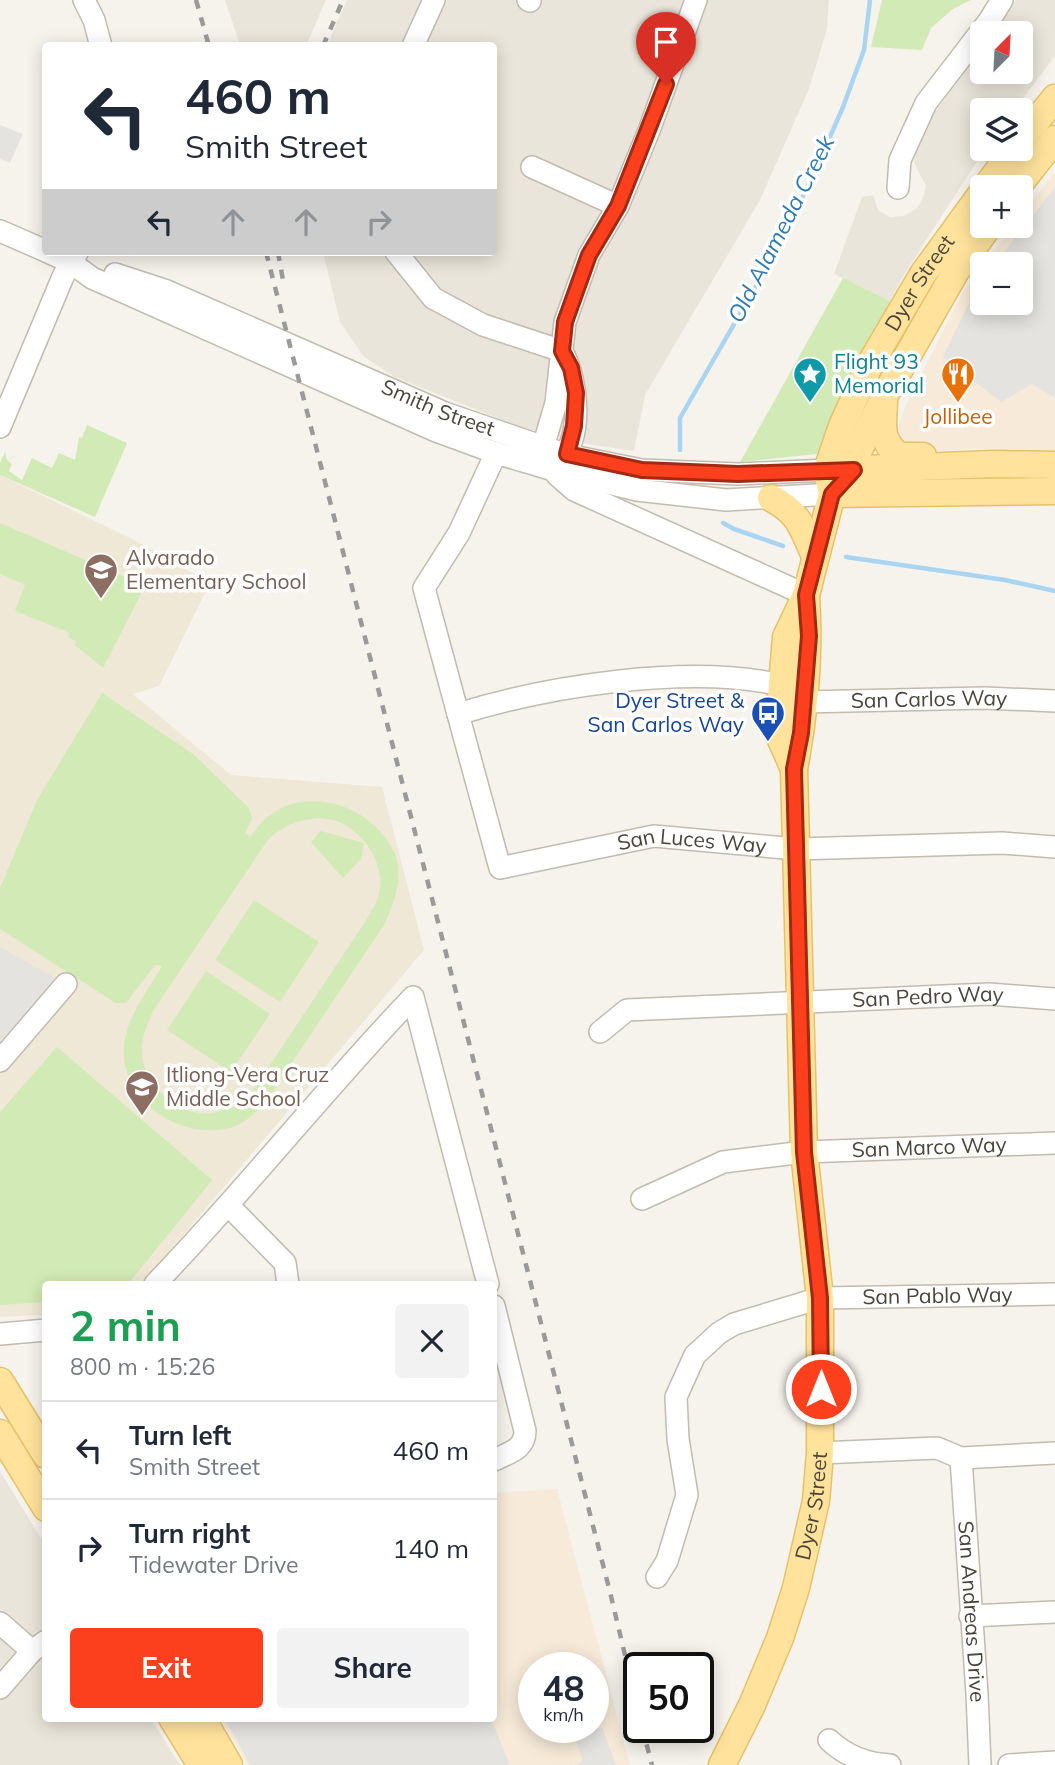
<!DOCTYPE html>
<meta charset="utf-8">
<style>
:root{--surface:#fff;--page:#f2f2f3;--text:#1f2937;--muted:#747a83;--line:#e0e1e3;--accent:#fc3f1d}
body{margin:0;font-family:Mulish,sans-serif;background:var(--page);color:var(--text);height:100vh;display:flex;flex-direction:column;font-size:26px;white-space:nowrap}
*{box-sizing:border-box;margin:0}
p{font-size:23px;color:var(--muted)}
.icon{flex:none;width:38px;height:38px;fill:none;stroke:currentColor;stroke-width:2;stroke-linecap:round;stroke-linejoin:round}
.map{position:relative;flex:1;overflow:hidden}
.side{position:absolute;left:42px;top:1281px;width:455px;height:441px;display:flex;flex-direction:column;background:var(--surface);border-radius:7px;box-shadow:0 4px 18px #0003}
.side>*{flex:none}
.banner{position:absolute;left:42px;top:42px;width:455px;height:214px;border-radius:7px;box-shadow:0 4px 18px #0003;background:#fff;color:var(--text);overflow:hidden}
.needle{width:46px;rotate:24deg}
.buttons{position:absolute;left:970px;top:21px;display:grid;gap:14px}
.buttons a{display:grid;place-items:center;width:63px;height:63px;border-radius:7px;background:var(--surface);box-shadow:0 4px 18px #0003;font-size:35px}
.speed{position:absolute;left:518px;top:1652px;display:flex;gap:14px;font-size:35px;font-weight:700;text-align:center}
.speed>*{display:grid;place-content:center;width:91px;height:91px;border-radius:50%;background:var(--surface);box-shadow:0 4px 18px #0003;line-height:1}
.speed small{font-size:18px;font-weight:400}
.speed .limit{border:4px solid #111;border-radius:10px;background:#fff;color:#111}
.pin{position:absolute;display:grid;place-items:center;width:60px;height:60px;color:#fff;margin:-72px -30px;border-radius:50% 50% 50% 0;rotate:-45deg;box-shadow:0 0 7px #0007}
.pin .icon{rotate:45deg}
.me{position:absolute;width:77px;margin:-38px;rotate:0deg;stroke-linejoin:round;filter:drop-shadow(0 0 5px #0008)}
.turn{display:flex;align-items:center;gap:24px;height:147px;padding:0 28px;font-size:32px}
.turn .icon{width:91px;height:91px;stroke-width:2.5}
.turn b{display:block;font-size:49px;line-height:60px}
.lanes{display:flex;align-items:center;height:66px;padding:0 28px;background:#0003;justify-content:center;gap:35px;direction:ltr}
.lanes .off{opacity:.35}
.round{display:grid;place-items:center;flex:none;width:74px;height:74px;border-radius:7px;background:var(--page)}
.summary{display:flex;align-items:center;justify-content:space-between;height:119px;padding:0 28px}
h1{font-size:42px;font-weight:700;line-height:52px;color:#1e9e55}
.primary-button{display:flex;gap:14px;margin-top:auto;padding:14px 28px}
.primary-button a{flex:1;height:80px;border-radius:7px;background:var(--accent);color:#fff;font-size:28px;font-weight:700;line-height:80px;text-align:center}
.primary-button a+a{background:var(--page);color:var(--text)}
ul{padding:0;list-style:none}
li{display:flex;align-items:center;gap:21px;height:98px;padding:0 28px;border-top:2px solid var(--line)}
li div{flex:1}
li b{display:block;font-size:26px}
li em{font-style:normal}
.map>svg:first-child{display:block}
.residential{fill:#eae5da}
.commercial{fill:#f7ead8;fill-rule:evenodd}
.education{fill:#efe8d6}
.green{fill:#d2eab5;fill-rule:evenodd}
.parking{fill:#e5e3e0}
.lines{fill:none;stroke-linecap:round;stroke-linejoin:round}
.stream{stroke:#a9d4f2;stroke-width:4.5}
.minor-casing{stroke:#c2bbae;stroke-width:24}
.major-casing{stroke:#e6c16a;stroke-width:29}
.minor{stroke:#fff;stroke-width:21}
.major{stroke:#ffe39c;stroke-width:26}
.rail{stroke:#9a9a9a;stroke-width:4.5;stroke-dasharray:9 9;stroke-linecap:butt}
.route-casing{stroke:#a42913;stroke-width:18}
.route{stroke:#fc3f1d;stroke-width:12}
.labels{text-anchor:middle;stroke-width:7;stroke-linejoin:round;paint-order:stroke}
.street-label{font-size:21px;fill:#4b4439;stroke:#fff}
.culture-label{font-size:21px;fill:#0d838f;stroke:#fff;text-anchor:start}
.food-label{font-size:21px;fill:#c56008;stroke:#fff}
.education-label{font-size:21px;fill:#785e54;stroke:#fff;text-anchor:start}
.transit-label{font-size:21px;fill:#164399;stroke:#fff;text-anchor:end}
.water-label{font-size:23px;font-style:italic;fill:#2e7ab2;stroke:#fff}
</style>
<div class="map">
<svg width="1055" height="1765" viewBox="0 0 1055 1765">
<rect width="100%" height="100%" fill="#f6f3ec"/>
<g class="residential">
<polygon points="225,0 326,0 306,46 240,45"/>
<polygon points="347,0 829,0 827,29 809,89 760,200 645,395 634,451 593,445 520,427 395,377 364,357 340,322 323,252 494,252 494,46 327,45"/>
<polygon points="1016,0 1055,0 1055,56 1014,110 982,110 982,149 985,149 905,273 890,301 834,274 862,197 873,195 878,210 890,217 904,216 917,208 923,198 926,186 914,163 916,144 925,126 982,47 982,72 1020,72 1020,33 992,33"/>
<polygon points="0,1471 45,1545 46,1718 151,1719 180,1765 0,1765"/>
</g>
<g class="commercial">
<polygon points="1055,172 1055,453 973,449 920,452 907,445 898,429 904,409 963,291 982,267 982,303 1020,303 1020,264 984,264 1013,226 1020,226 1020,217"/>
<path d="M557 1489 630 1765H248L221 1719 494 1718V1493ZM534 1668H593V1727H534Z"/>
</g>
<polygon class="education" points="0,475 134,540 210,583 159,686 133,694 231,775 382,787 424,950 142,1284 46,1284 45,1315 0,1317"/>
<g class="green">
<polygon points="882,0 971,0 953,9 931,28 922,50 871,47"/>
<polygon points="843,278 890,301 817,454 740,462"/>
<polygon points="87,425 127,443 95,517 0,475 0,463 5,452 7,460 12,464 9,471 22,480 32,458 52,468 59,453 75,460 79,437 82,438"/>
<polygon points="0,523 145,586 103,668 75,645 76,641 68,637 70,633 15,611 25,585 0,574"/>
<path d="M102 693 193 754 249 808 252 819 245 833 250 836 245 843C253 834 260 822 270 815 311 785 373 807 394 852 405 875 394 903 384 925L265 1103C255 1113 244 1124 230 1128 185 1139 129 1108 124 1059 121 1022 145 996 162 966L155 965 126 1003H116L0 929V888L37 800ZM318 818C325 819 333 819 339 822 364 833 383 861 380 888 379 900 372 909 367 919L252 1092C240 1100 228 1110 214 1113 181 1118 143 1087 142 1053 141 1038 147 1025 153 1011L269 838C285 825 297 820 318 818Z"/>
<polygon points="321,831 364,843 361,859 343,878 311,842"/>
<polygon points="254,900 319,942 280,1002 215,960"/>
<polygon points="206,971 270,1014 231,1072 167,1030"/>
<polygon points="57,1047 212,1180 128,1284 46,1284 45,1302 0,1305 0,1112"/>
</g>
<g class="parking">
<polygon points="0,125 23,134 10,163 0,159"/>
<polygon points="1055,187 1055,398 1032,384 1001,402 943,357 968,305 982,284 982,303 1020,303 1020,264 995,264"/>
<polygon points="0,947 66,984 0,1060"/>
<polygon points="225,1719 491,1719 510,1765 250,1765"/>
<polygon points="602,1727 616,1765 574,1765 583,1761 575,1738"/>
</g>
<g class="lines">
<g class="stream">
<polyline points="680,450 680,418 767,267 813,176 843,107 864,50 870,0"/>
<polyline points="723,523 734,529 783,546"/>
<polyline points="846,557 1005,580 1055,591"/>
</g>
<g class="minor-casing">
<g id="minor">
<polyline points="84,0 94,20 101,46"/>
<polyline points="528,0 530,1"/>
<polyline points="413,46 434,0"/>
<polyline points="532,167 618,206"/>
<polyline points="898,188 900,160 926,103 989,21 1002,0"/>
<polyline points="0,231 46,251"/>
<polyline points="48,252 70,262 92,278 436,431 496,453 550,469 637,490 726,500 832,494"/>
<polyline points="396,252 433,298 483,325 562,351"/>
<path id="s1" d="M115 274 167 291 445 413 567 455 642 470 738 474 827 470"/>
<polyline points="0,427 62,279 70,262 77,253"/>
<polyline points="547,461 543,447 556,403 565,322 589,255 618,206 650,128 696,0"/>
<path d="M557 463C584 441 578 382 563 353"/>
<polyline points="557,475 574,490 806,595"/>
<path id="s2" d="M781 685C688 664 548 686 458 714L500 868 654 836 796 849 1002 843 1055 847"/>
<path id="s3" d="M803 702 985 698 1055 701"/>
<polyline points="458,714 424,588 459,533 496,453"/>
<path id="s4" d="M600 1032 627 1010 989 994 1055 999"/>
<polyline points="0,1061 66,984"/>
<path id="s5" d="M642 1199 723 1162 804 1152 1055 1143"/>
<polyline points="229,1206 285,1263 288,1284"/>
<path d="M155 1284C244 1192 324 1090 413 997L488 1284"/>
<path d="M494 1306 525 1431C525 1450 508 1453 494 1460"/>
<polyline points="0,1334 46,1330"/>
<polyline points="820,1453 937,1448 961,1458 1055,1453"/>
<path id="s6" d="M961 1458 977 1694 980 1765"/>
<path id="s7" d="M657 1577 667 1561 687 1495 678 1439 676 1397 695 1355 719 1333 734 1324 820 1298 1055 1294"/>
<polyline points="970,1616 1055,1612"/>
<polyline points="0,1623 32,1651"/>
<polyline points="0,1688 32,1651 46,1641"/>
<path d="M829 1740C846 1756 867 1764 890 1765"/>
<polyline points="1009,1765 1055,1762"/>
</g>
</g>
<g class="major-casing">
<g id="major">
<polyline points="1020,141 1055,98"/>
<polyline points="986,187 1014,149"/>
<polyline points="1017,187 1055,139"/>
<path d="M884 402C883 427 879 439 899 456H923"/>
<polyline points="839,470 994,464 1055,465"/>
<path id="s8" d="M832 494 827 470 842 426 870 364 923 274 982 193"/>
<polyline points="832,494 1055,491"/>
<path d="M771 498C800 513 802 528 815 556"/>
<polyline points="794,769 778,733 786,637 806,595 832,494 854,470 858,452 885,395 956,271 989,226"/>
<polyline points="0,1381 46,1455"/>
<polyline points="0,1433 46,1508"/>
<polyline points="172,1718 201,1765"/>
<polyline points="202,1718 229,1765"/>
<path id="s9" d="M722 1765 752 1705 780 1638 796 1588 816 1501 820 1453V1298L804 1152 794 769C805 712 810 653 806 595"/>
</g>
</g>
<use href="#minor" class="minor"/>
<use href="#major" class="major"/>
<g class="rail">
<polyline points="196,0 209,46"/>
<polyline points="323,46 343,0"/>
<polyline points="266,252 610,1592 639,1714"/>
<polyline points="278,252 284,286"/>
<polyline points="642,1727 652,1765"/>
</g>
</g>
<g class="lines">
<g class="route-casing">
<polyline id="route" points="666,84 618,206 589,255 565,322 562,351 571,368 576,393 574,426 567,454 642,470 738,474 854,470 832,494 806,595 809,636 801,733 794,769 804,1152 820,1298 821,1389"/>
</g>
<use href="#route" class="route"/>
</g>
<defs>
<g id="sight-pin" transform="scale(1.75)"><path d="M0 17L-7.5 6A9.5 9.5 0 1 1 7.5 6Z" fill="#0f9aa8" stroke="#fff"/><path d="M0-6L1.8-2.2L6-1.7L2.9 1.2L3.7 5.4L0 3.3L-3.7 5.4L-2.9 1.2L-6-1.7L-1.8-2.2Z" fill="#fff"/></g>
<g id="restaurant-pin" transform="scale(1.75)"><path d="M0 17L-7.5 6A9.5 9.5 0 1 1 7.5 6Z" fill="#e8710a" stroke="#fff"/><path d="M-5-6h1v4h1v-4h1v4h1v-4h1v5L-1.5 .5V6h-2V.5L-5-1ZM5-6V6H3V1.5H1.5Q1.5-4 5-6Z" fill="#fff"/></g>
<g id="school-pin" transform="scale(1.75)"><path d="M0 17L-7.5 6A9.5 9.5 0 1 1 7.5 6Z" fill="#8d6e63" stroke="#fff"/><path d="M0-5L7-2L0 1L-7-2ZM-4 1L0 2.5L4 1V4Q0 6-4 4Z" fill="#fff"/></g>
<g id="bus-pin" transform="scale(1.75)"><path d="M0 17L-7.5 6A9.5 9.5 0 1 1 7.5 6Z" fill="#1a4fb4" stroke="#fff"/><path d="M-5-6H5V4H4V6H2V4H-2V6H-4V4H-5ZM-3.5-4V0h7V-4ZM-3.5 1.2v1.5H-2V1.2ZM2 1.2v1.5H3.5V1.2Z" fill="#fff"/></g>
</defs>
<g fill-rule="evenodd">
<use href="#sight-pin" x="810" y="374"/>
<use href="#restaurant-pin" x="958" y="374"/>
<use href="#school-pin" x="101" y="570"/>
<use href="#bus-pin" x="768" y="713"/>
<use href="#school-pin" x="142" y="1087"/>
</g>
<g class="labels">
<g class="street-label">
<text dy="7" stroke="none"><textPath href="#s8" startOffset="234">Dyer Street</textPath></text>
<text dy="7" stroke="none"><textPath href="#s1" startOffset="350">Smith Street</textPath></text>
<text dy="7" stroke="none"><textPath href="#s3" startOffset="126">San Carlos Way</textPath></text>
<text dy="7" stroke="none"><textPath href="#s2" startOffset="682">San Luces Way</textPath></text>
<text dy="7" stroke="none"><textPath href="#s4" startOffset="336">San Pedro Way</textPath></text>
<text dy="7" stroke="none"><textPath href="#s5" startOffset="296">San Marco Way</textPath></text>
<text dy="7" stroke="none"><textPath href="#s7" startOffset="490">San Pablo Way</textPath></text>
<text dy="7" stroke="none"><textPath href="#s9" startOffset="276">Dyer Street</textPath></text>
<text dy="7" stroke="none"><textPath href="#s6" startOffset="154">San Andreas Drive</textPath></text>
</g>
<g class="culture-label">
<text x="834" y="369">Flight 93<tspan x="834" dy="24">Memorial</tspan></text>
</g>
<g class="food-label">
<text x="958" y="424">Jollibee</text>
</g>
<g class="education-label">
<text x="126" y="565">Alvarado<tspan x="126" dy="24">Elementary School</tspan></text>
<text x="166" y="1082">Itliong-Vera Cruz<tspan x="166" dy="24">Middle School</tspan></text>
</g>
<g class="transit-label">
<text x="744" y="708">Dyer Street &amp;<tspan x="744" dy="24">San Carlos Way</tspan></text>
</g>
<g class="water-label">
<text transform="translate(781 229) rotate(-63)" y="8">Old Alameda Creek</text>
</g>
</g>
</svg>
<div class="buttons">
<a><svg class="needle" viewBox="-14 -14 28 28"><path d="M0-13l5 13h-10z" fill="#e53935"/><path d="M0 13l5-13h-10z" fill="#747a83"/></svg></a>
<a><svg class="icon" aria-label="layers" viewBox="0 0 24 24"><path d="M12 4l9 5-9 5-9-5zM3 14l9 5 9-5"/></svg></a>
<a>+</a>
<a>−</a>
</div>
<div class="speed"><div>48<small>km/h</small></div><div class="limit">50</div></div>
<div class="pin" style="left:666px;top:84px;background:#d93025"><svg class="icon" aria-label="arrive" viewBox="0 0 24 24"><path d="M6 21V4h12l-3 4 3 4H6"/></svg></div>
<svg class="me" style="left:821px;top:1389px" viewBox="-20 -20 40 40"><circle r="17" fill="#fc3f1d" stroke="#fff" stroke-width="3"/><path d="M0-11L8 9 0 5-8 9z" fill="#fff"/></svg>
<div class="banner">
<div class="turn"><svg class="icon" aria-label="left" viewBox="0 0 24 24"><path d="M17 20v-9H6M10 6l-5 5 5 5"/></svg><div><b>460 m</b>Smith Street</div></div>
<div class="lanes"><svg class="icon" aria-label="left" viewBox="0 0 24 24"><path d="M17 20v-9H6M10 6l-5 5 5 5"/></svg><svg class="icon off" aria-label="ahead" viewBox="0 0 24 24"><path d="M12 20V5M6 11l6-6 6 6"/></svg><svg class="icon off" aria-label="ahead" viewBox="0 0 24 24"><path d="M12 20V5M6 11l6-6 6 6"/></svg><svg class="icon off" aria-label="right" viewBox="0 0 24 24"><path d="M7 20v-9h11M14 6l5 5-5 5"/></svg></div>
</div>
<section class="side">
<div class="summary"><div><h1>2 min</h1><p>800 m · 15:26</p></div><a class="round"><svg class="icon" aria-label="close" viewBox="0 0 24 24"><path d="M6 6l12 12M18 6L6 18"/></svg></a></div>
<ul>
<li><svg class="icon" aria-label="left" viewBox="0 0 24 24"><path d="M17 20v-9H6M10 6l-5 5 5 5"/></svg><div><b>Turn left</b><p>Smith Street</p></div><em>460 m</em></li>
<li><svg class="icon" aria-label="right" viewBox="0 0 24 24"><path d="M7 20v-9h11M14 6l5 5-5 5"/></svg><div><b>Turn right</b><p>Tidewater Drive</p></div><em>140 m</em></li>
</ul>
<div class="primary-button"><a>Exit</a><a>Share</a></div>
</section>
</div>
